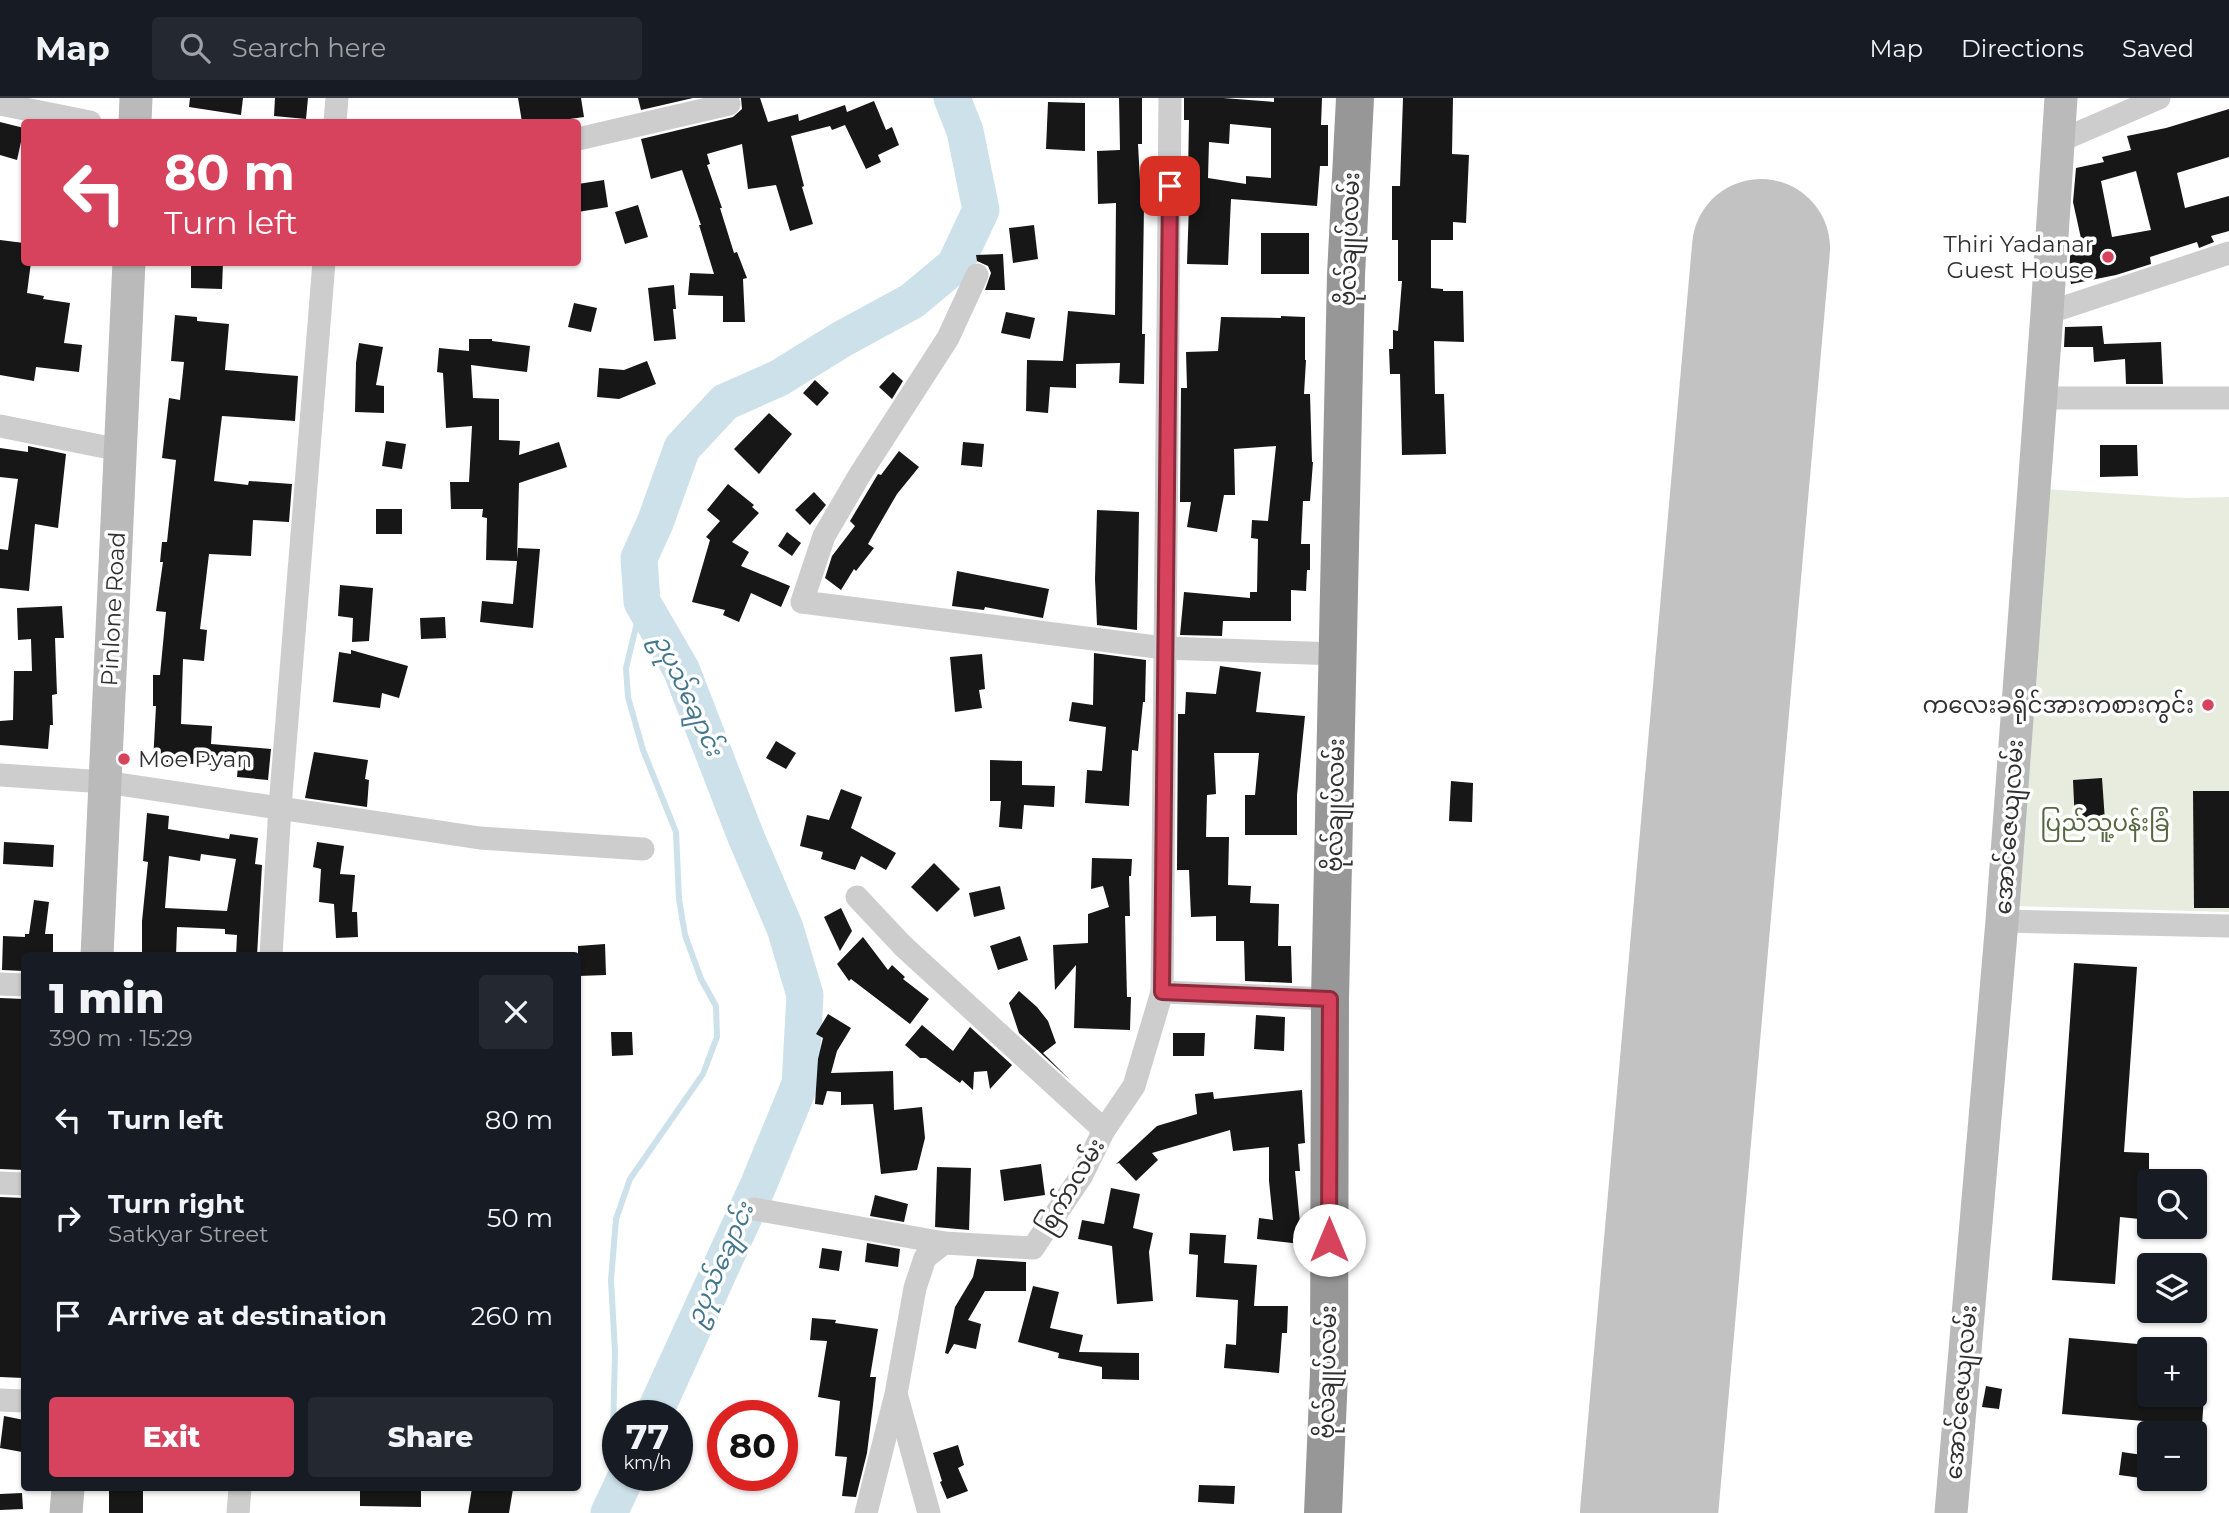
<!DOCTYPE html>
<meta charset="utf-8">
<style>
:root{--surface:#171b24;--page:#242831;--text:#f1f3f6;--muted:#9ea1a6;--line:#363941;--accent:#d7425c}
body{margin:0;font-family:Montserrat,"Noto Sans Myanmar",sans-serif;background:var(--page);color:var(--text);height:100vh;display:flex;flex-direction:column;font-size:26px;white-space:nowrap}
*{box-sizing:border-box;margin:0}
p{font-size:23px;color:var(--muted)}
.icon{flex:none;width:38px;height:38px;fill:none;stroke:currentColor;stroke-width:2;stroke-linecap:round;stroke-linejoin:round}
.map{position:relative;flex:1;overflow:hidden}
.sheet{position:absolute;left:21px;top:854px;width:560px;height:539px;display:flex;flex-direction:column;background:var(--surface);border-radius:7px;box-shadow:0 2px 5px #0004}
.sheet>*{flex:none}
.banner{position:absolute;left:21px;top:21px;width:560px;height:147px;border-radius:7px;box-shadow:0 2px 5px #0004;background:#d7425c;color:#fff;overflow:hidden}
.buttons{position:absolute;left:2137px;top:1071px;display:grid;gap:14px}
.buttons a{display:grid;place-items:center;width:70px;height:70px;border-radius:7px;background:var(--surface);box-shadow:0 2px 5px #0004;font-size:35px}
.speed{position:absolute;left:602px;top:1302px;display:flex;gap:14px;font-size:35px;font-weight:700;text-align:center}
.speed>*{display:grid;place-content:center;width:91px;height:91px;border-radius:50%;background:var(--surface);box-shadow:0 2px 5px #0004;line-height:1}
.speed small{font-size:18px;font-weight:400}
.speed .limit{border:10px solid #d22;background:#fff;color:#111}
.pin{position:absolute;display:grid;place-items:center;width:60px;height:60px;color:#fff;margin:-30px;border-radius:14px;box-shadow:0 4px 10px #0006}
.me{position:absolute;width:77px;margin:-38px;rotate:0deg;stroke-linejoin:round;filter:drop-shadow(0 0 5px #0008)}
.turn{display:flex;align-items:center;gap:24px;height:147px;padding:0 28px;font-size:32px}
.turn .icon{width:91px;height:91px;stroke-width:2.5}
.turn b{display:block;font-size:49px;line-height:60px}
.round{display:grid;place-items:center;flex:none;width:74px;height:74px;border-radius:7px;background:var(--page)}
.overview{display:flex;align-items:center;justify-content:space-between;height:119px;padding:0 28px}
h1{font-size:42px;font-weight:800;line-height:52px}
.primary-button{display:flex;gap:14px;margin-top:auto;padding:14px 28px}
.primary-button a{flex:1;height:80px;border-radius:7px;background:var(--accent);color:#fff;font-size:28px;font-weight:800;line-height:80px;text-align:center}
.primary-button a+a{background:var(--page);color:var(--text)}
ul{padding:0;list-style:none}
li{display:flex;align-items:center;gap:21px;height:98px;padding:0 28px}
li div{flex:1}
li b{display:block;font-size:26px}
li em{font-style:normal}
header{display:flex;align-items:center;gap:42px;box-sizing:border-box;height:98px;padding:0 35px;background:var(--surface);border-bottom:2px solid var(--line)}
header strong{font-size:33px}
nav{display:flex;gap:38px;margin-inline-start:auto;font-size:24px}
.search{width:490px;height:63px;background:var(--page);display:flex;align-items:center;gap:18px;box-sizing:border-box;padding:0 24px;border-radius:7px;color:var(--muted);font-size:26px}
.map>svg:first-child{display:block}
.green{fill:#e7ecdf}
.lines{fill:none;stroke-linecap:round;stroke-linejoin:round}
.stream{stroke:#cde1ea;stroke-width:6}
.river{stroke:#cde1ea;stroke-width:37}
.runway{stroke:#c2c2c2;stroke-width:138}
.building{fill:#171717;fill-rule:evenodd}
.street{stroke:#cdcdcd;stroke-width:23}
.secondary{stroke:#bababa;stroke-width:33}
.highway{stroke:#979797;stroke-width:38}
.route-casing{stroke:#8c2b3c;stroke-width:18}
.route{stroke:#d7425c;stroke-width:12}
.poi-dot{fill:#d7425c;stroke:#fff;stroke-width:2.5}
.labels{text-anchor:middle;stroke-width:7;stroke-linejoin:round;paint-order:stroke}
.street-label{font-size:23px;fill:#303030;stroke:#fff}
.poi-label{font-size:23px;fill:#303030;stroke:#fff;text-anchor:end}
.park-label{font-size:23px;fill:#576841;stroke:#fff}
.water-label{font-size:24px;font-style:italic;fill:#44778c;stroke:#fff}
</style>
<header>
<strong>Map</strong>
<div class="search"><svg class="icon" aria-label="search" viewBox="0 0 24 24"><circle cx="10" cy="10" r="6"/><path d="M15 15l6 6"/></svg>Search here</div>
<nav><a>Map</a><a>Directions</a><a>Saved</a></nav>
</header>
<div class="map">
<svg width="2229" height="1415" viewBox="0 0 2229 1415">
<rect width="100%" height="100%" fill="#fff"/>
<polygon class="green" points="2045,391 2185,400 2229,399 2229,814 2014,808"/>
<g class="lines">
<polyline class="stream" points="616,1401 613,1336 615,1254 611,1182 616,1121 630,1081 703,976 717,939 716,908 701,881 685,837 679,801 676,734 643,652 628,599 626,570 642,504"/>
<g class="river">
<polyline points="653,1318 758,1088 800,986 805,897 785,830 746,739 681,571 642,504 639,460 655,425 682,350 725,304 779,280 842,241 912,203 955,167 981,112 965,33 952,0"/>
<polyline points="609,1415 627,1377"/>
</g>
<polyline class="runway" points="1649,1415 1761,150"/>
</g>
<g class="building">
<polygon points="190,0 243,0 241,17 189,9"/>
<polygon points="275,0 308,0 306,21 274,18"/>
<polygon points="518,0 581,0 584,19 548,24 522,24"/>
<polygon points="638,0 693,0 641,12"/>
<polygon points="741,0 760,0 768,24 798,16 799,23 845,7 847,14 874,3 886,32 892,29 899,47 878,57 881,64 866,71 845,27 832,32 830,28 791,38 804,88 802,89 813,126 790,133 776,87 748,91 742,46 707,56 710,66 707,67 722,110 720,110 734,155 737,154 747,180 743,181 745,224 723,224 723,198 688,197 690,175 714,176 699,127 701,127 682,72 651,81 641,41 733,19 742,11"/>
<polygon points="1119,0 1142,0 1142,46 1138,46 1140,83 1155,84 1155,101 1151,100 1151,108 1144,108 1142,236 1145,236 1144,286 1119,285 1120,265 1076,266 1076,290 1050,289 1048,315 1026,313 1027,262 1063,263 1068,213 1115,217 1116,105 1098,106 1097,53 1120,52"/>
<path d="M1184 0H1223L1274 4V0H1322L1321 27H1328V68H1320L1317 108 1231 101 1228 167 1187 166 1189 106 1183 105V76L1188 77 1189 22H1184ZM1230 26 1271 30V80L1246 78V86L1208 80 1209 44 1229 46Z"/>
<polygon points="1403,0 1453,0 1452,56 1469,57 1466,125 1453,124 1453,142 1431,142 1431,190 1443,191 1443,193 1463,193 1464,244 1434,243 1435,296 1444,296 1446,356 1402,357 1400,276 1390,276 1389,251 1393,251 1393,232 1398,233 1402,183 1398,183 1398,142 1392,142 1392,88 1400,88"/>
<polygon points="1048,4 1085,5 1085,53 1046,51"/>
<path d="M2229 11V59L2177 75 2185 110 2229 98V133L2211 138 2214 144 2199 150 2197 144 2150 159 2151 166 2116 177 2071 186 2069 173 2071 147 2082 145 2073 104 2076 70 2104 64 2102 59 2131 52 2127 38 2166 30ZM2136 73 2151 132 2112 139 2101 83Z"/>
<polygon points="0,24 24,30 17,62 0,57"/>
<polygon points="604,82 608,109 578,114 578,86"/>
<polygon points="638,107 648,139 625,146 615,114"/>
<polygon points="1034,127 1038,161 1013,165 1009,130"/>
<rect x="1261" y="135" width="48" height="41"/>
<polygon points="0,142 24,145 24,164 31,164 27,195 44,198 43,201 70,205 64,245 82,247 79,274 36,269 34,283 0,277"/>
<polygon points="1003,156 1005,192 985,192 991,175 988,168 977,163 976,157"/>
<polygon points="191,164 223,164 222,191 191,190"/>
<polygon points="674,187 676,211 673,211 676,241 654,243 648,190"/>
<polygon points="574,205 597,210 591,234 568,229"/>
<polygon points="1006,214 1035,220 1030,241 1001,235"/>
<polygon points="175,217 197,219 197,223 229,226 225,272 298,278 295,323 222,318 214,383 248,387 249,383 292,386 289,424 253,422 251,458 209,456 200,531 207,532 204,563 183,561 181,626 212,628 211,646 271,651 268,682 237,679 238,668 153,664 156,608 153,608 153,577 160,577 166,514 156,513 163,464 160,464 162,444 167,444 176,362 162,360 169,300 180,302 184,264 171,263"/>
<polygon points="1281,218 1305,219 1305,262 1306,262 1304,296 1310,296 1312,364 1313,364 1310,403 1303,403 1301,446 1310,446 1310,472 1307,472 1306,493 1291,492 1291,523 1223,523 1222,538 1180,537 1184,494 1250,500 1250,494 1257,494 1258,441 1251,440 1252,422 1268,423 1276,348 1234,351 1235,397 1224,397 1217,434 1187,429 1191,404 1180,404 1181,290 1187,290 1186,254 1218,253 1221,219 1281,220"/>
<polygon points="2102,228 2104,246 2161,244 2163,286 2126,286 2125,261 2094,264 2093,249 2064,249 2065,229"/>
<polygon points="469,241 492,241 492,243 530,248 527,274 471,267 473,300 499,301 499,342 520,343 519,357 559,344 567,369 519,385 517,461 518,450 540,451 533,530 480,524 482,503 513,506 517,463 486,462 487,420 482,419 483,411 451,411 450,384 469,384 472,328 446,330 443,275 437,274 439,250 469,253"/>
<polygon points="359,245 383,249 376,287 384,288 384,315 355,314 356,265"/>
<polygon points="647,263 656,286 619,301 597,299 599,270 624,272"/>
<polygon points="893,274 903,283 892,301 879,289"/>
<polygon points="815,282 829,295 817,308 803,295"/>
<polygon points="769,315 792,336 759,376 734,351"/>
<polygon points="386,343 406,346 402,371 382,368"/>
<polygon points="963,344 984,346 982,369 961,367"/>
<polygon points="2100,347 2137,347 2138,378 2100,379"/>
<polygon points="28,348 66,356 58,430 35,426 29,493 0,490 0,451 8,452 18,381 0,379 0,350 28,354"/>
<polygon points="899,353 919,369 897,396 868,446 874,450 856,473 854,471 841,492 825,480 832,458 855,428 850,423 878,376 881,377"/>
<polygon points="728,386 754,407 752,409 759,415 732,444 749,454 741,468 790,488 781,509 751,495 739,524 723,517 725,512 692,504 710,442 706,439 720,423 707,412"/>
<polygon points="814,394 826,407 810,427 795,412"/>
<rect x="376" y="411" width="26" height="25"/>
<polygon points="1097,412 1139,414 1137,532 1097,527 1095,481"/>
<polygon points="787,434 801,445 792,458 778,448"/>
<polygon points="957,473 1049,491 1043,520 985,509 984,512 952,508"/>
<polygon points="340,487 373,490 369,543 352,544 353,520 338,518"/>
<polygon points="62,508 64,540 55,540 57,596 52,597 53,627 50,627 48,651 0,647 0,623 13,622 14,573 32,573 31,541 18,542 17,510"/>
<polygon points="445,519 446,540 421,541 420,520"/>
<polygon points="351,552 408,568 399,600 382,595 380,610 333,604 339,554 351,556"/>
<polygon points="1094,555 1146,562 1145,604 1143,604 1138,653 1132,652 1129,708 1085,705 1087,672 1102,673 1106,629 1069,623 1072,604 1093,607"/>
<polygon points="982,556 985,591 979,592 982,610 955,614 950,559"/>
<polygon points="1220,568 1261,574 1256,614 1305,618 1297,697 1297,737 1245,737 1245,697 1255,697 1259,655 1214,655 1216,696 1207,697 1206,739 1229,739 1228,787 1251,788 1250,805 1279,806 1278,848 1291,848 1292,885 1245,883 1244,843 1216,843 1216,818 1191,819 1189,772 1177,772 1178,616 1185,616 1186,594 1216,596"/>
<polygon points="776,643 796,655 786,671 766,660"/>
<polygon points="314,654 368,662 365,681 369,682 367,709 305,700"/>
<polygon points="990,662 1022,663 1022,687 1055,688 1054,709 1024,707 1022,731 999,729 1001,703 990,703"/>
<polygon points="2102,680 2105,723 2075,725 2073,682"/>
<polygon points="1451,683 1473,685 1472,724 1449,723"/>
<polygon points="841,691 862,699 851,730 896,755 886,772 861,758 855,772 821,761 823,754 800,748 807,717 829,722"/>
<polygon points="2193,693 2229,693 2229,810 2194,810"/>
<path d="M147 715 169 718 168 731 229 741 230 736 258 740 255 766 262 767 257 858H236L237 837 225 836V831L177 829 176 858H142V823L148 764 143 763ZM201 756 236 761 227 813 165 810 169 758 200 763Z"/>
<polygon points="4,744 54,747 53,769 3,766"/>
<polygon points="317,744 344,748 340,776 355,777 352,814 357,814 358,839 336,840 334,806 319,804 321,771 313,769"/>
<polygon points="1092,760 1132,761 1131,778 1129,778 1130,818 1125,818 1127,899 1131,899 1130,932 1074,930 1076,867 1055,892 1053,847 1088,845 1088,816 1109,809 1103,788 1091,791"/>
<polygon points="934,765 960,791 937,814 911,789"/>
<polygon points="1000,788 1005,811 974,819 969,795"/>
<polygon points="34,802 49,804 45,836 53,836 53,858 24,858 24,873 2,872 3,838 25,839 25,836 29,836"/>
<polygon points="841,810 852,833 840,853 824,819"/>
<polygon points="1020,838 1028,862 998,872 990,848"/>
<polygon points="863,839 888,872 892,867 905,879 903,881 929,901 910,926 851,881 849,883 837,866"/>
<polygon points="605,846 606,877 578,878 578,848"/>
<polygon points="2074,865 2137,869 2124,1054 2149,1055 2149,1122 2120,1119 2115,1186 2052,1182"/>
<polygon points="1019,893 1037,909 1048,923 1056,945 1043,955 1071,983 1019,935 1009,905"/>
<polygon points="0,900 24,901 24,1072 0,1071"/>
<polygon points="828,916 851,930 837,953 831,975 893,973 894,1012 922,1009 925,1040 917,1072 881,1076 873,1006 841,1007 841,994 827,993 823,1007 815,1006 818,961 823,940 816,936"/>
<polygon points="1256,917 1285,919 1284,953 1254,951"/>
<polygon points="922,927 953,953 970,929 1012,967 990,991 987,973 974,974 973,992 962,982 960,985 926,960 920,960 905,947"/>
<polygon points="611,934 632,934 633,957 612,958"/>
<polygon points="1173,935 1205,935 1204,958 1173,958"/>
<polygon points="1302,992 1305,1045 1298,1046 1300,1073 1295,1073 1300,1125 1303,1125 1301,1146 1257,1141 1259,1120 1273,1122 1269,1083 1269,1049 1233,1053 1230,1032 1152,1055 1158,1062 1136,1083 1119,1065 1116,1066 1157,1028 1197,1016 1195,996 1213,994 1214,1001"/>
<polygon points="1041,1066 1045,1097 1004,1103 1000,1072"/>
<polygon points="937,1069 971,1070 969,1132 935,1129"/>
<polygon points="1111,1090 1140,1096 1133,1130 1153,1135 1149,1154 1153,1203 1117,1206 1112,1148 1078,1141 1082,1122 1104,1126"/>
<polygon points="875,1097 908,1106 904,1124 870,1118"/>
<polygon points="0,1099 24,1100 23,1236 24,1236 24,1280 0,1279"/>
<polygon points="1190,1135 1226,1137 1224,1165 1257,1167 1254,1208 1288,1208 1287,1235 1282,1235 1279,1275 1224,1270 1226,1246 1236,1247 1238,1202 1196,1199 1198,1157 1189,1156"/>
<polygon points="867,1145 900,1151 898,1169 865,1164"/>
<polygon points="822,1150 842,1153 839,1173 819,1170"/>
<polygon points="977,1161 1026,1164 1026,1193 985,1193 968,1222 981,1226 976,1251 954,1246 948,1256 945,1255 955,1209 973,1179"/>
<polygon points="1033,1188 1059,1194 1050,1230 1083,1237 1079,1254 1139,1255 1139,1282 1102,1281 1102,1269 1058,1260 1059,1255 1018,1244"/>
<polygon points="812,1220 836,1222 835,1225 878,1231 870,1279 876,1279 873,1307 867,1355 856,1399 842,1398 847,1359 835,1358 840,1303 818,1299 827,1243 810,1242"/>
<polygon points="2069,1240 2149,1247 2149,1297 2204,1297 2202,1328 2062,1316"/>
<polygon points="1986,1288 2002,1291 1999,1311 1982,1309"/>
<polygon points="4,1318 24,1322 22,1354 0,1350"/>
<polygon points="958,1347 964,1367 958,1370 968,1393 947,1401 940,1384 942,1383 933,1355"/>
<polygon points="2122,1354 2149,1358 2149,1381 2119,1377"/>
<polygon points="1199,1387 1235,1388 1234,1406 1198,1404"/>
<rect x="109" y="1390" width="34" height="25"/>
<polygon points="360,1390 421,1390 421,1409 360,1408"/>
<polygon points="472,1390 513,1391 509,1415 468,1415"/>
<polygon points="22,1395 23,1411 0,1412 0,1396"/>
</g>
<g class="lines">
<g class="street">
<polyline points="0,6 90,24"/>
<polyline points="335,24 337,0"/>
<polyline points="578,41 729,6"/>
<polyline points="2057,44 2159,0"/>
<polyline points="977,177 948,240 859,378 824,438 802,504 1164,550 1339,556"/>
<polyline points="2047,215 2229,155"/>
<polyline points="2041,300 2229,300"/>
<polyline points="0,328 120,352"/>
<polyline points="0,677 105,684 480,740 643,751"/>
<polyline points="857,799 903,848 1104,1032 1082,1077 1033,1150 944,1145 925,1160 915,1190 896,1296 866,1415"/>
<polyline points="2002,823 2229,828"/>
<polyline points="271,858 280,709 324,164"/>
<polyline points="0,886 24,887"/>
<polyline points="1162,894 1330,901"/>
<polyline points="1104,1032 1134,988 1162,894 1170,0"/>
<polyline points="0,1085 24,1086"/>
<polyline points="754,1111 944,1145"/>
<polyline points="897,1299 929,1415"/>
<polyline points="0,1302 24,1303"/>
<polyline points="238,1415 240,1390"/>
</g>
<g class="secondary">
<polyline points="135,24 136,0"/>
<polyline points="97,858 129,164"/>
<polyline points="66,1415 68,1390"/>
<polyline points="1951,1415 2002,823 2047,215 2061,0"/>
</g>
<polyline class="highway" points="1323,1415 1329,1276 1330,901 1346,177 1355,0"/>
</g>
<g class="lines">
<g class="route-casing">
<polyline id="route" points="1170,88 1162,894 1330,901 1329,1142"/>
</g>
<use href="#route" class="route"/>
</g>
<g class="poi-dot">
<circle cx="2108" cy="159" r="7"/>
<circle cx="2208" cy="607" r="7"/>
<circle cx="124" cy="661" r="7"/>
</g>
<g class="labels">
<g class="street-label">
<text transform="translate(1349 141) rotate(-88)" y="8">ဗိုလ်ချုပ်လမ်း</text>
<text transform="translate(113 511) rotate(-87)" y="8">Pinlone Road</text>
<text transform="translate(1335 707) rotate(-89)" y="8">ဗိုလ်ချုပ်လမ်း</text>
<text transform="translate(2009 729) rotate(-86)" y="8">အောင်ဇေယျလမ်း</text>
<text transform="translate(1071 1088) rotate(-59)" y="8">စြက်ာလမ်း</text>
<text transform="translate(1327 1274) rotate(-89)" y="8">ဗိုလ်ချုပ်လမ်း</text>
<text transform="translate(1961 1294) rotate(-85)" y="8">အောင်ဇေယျလမ်း</text>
</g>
<g class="poi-label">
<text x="2094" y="154">Thiri Yadanar<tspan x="2094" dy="26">Guest House</tspan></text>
<text x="2194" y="615">ကလေးခရိုင်အားကစားကွင်း</text>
<text x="138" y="669" text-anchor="start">Moe Pyan</text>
</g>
<g class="park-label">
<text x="2105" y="733">ပြည်သူ့ပန်းခြံ</text>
</g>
<g class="water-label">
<text transform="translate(688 597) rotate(65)" y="8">ဥပုသ်ချောင်း</text>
<text transform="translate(720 1166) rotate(-66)" y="8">ဥပုသ်ချောင်း</text>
</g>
</g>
</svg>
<div class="buttons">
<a><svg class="icon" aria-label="search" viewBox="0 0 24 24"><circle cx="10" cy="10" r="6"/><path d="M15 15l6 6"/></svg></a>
<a><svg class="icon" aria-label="layers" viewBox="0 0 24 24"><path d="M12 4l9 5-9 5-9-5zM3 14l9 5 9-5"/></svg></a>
<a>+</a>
<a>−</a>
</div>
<div class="speed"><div>77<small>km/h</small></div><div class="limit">80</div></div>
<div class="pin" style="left:1170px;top:88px;background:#d93025"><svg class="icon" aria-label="arrive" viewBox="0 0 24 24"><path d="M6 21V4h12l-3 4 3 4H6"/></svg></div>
<svg class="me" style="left:1329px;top:1142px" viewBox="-20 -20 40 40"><circle r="19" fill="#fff"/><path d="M0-13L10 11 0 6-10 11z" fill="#d7425c"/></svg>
<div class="banner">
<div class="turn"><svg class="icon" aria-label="left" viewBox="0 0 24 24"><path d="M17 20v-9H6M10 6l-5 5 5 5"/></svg><div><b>80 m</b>Turn left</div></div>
</div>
<section class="sheet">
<div class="overview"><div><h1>1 min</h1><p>390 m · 15:29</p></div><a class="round"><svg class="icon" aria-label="close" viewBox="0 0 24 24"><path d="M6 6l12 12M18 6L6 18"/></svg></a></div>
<ul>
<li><svg class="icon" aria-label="left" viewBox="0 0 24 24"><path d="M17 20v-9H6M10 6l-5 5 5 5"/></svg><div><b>Turn left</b></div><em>80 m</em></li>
<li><svg class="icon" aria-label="right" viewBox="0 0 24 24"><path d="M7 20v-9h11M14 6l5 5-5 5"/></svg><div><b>Turn right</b><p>Satkyar Street</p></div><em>50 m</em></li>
<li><svg class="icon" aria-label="arrive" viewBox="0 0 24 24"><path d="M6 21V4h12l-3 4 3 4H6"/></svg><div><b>Arrive at destination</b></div><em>260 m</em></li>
</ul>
<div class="primary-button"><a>Exit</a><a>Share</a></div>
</section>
</div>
